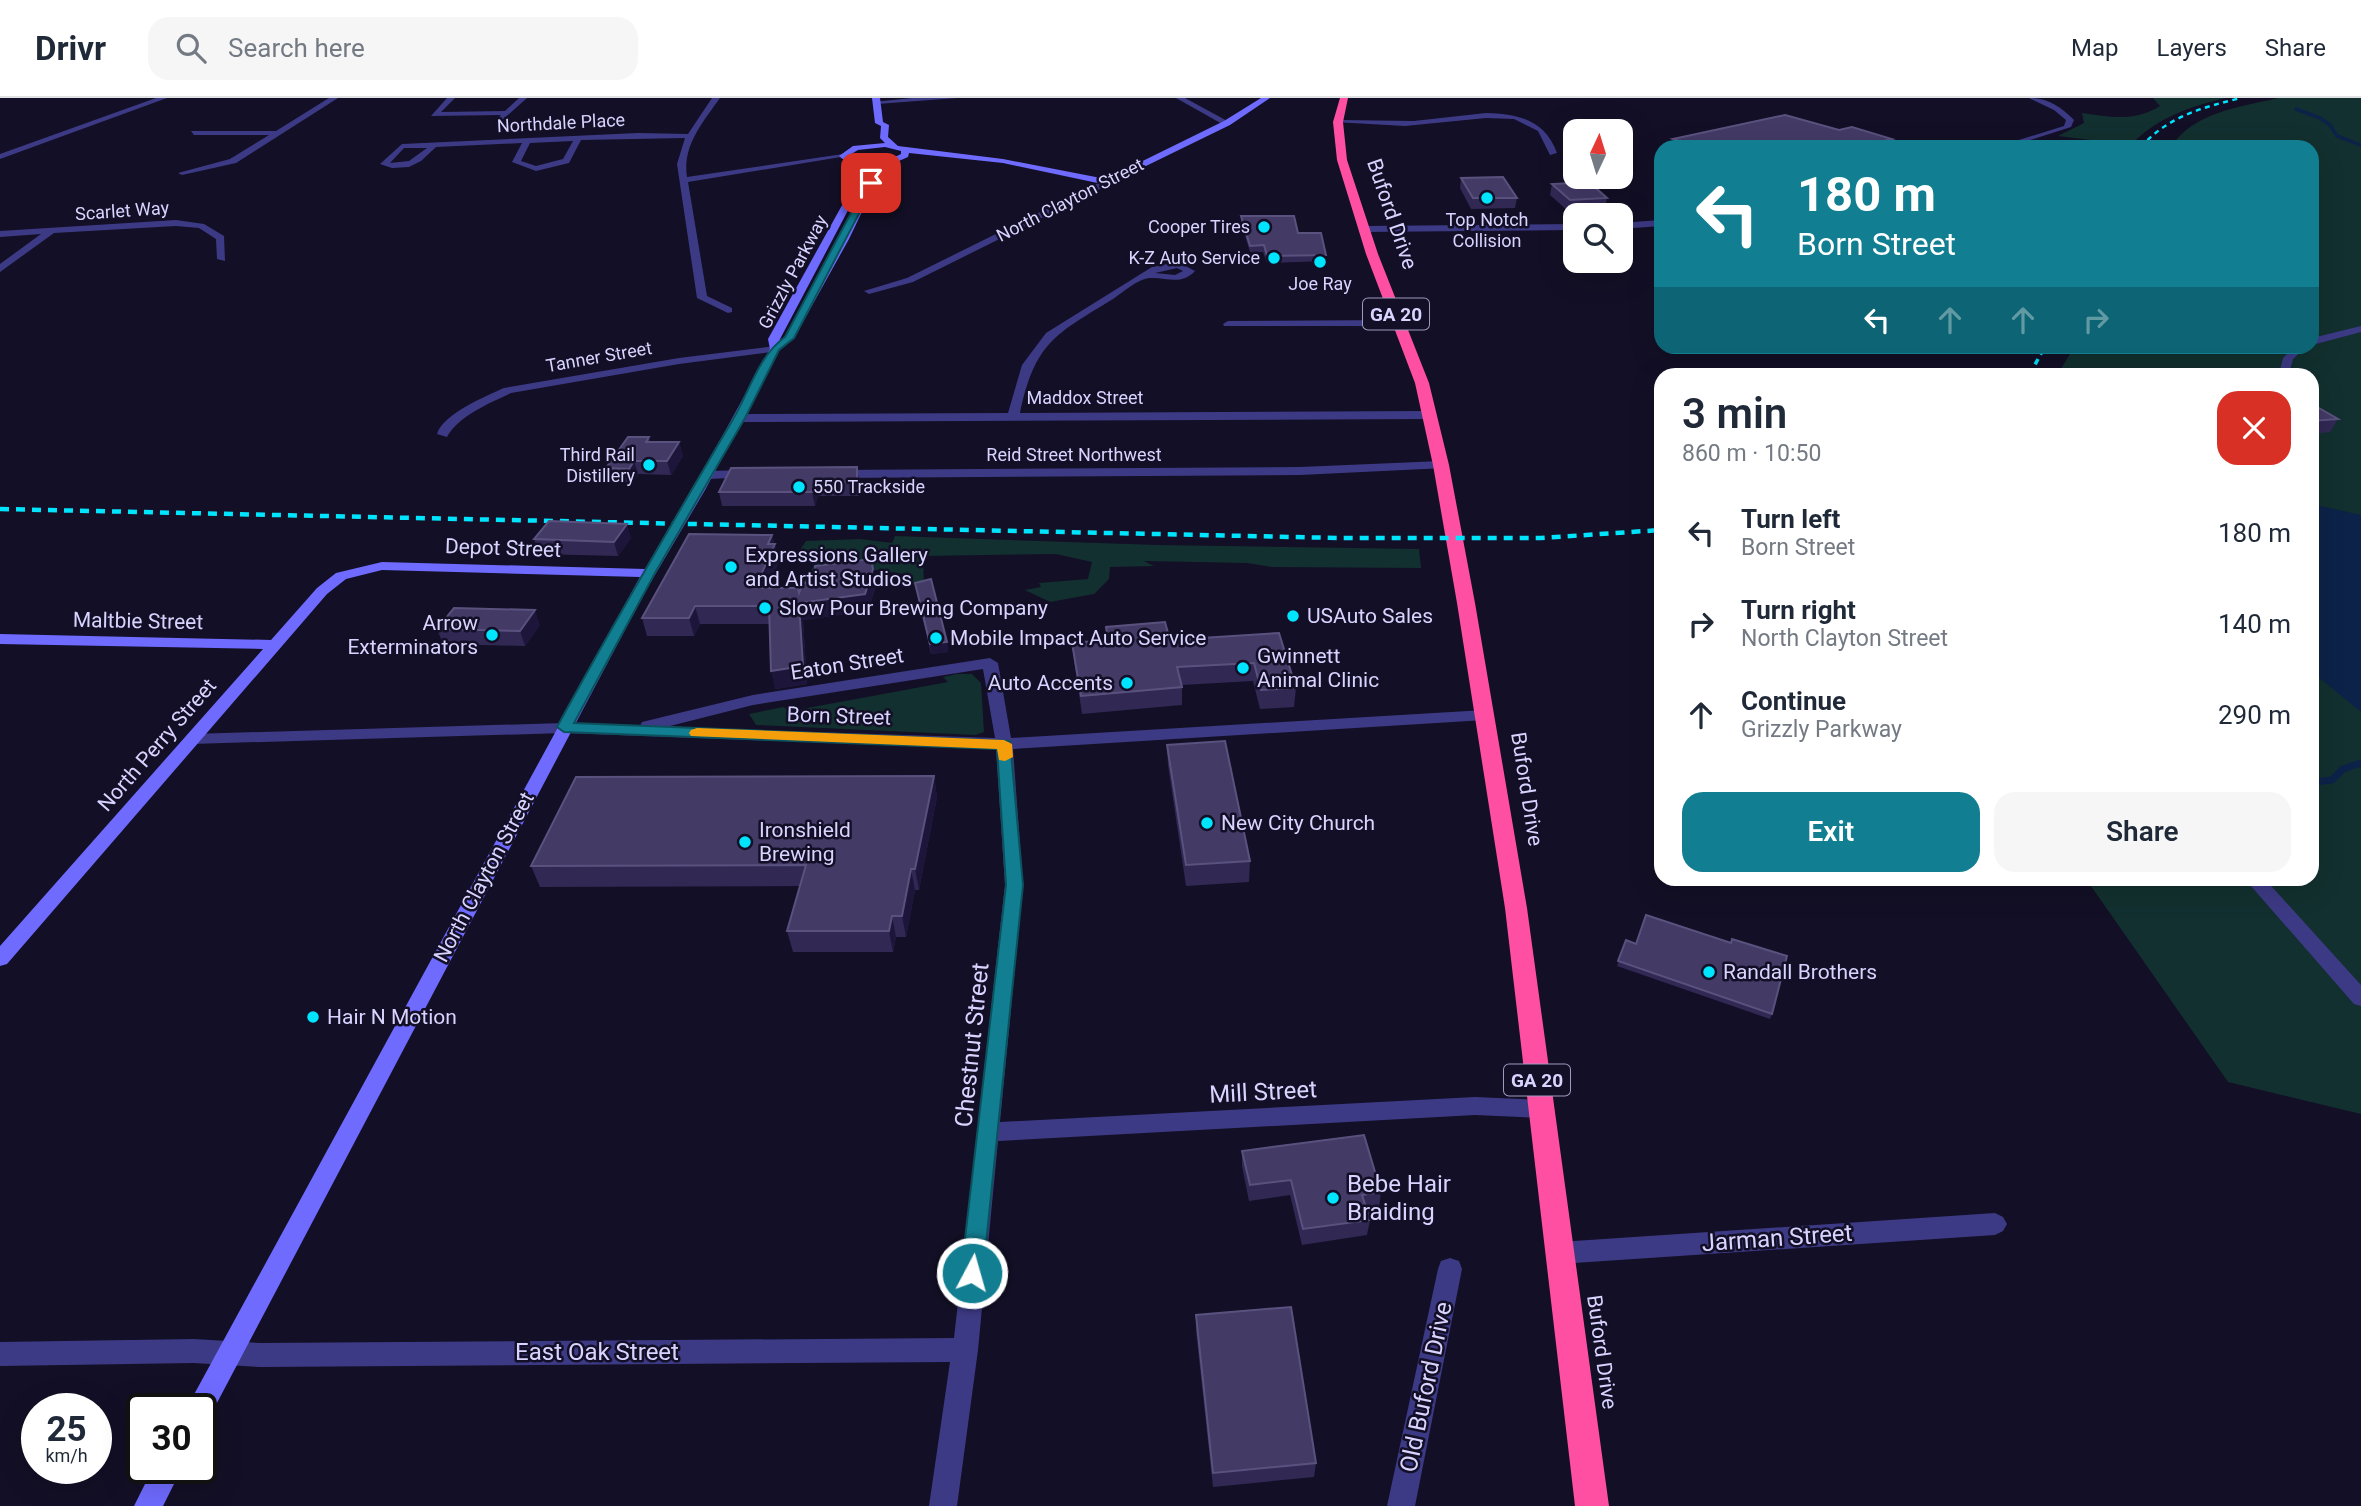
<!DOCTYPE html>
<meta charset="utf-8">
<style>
:root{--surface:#fff;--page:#f6f6f7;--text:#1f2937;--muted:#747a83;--line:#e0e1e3;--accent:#117e91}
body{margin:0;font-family:Roboto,sans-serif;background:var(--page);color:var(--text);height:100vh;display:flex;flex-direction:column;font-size:26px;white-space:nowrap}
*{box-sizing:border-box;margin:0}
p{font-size:23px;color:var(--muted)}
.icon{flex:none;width:38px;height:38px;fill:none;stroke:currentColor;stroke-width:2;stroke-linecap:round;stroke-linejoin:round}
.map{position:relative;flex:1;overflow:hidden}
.side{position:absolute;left:1654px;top:270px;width:665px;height:518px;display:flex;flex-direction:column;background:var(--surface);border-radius:21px;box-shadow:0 7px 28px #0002}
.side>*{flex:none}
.top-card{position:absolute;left:1654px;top:42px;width:665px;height:214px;border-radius:21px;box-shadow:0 7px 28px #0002;background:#117e91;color:#fff;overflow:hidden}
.needle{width:46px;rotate:4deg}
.tools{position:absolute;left:1563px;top:21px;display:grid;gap:14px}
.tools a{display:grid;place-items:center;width:70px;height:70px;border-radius:14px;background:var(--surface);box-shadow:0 7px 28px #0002;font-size:35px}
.speed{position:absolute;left:21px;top:1295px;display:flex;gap:14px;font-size:35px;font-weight:700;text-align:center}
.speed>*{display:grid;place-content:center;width:91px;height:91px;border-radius:50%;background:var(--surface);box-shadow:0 7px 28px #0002;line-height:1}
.speed small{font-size:18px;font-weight:400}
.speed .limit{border:4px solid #111;border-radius:10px;background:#fff;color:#111}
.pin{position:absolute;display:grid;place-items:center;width:60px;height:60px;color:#fff;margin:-30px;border-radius:14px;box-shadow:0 4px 10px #0006}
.me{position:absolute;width:77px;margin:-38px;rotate:6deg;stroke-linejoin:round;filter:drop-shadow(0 0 5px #0008)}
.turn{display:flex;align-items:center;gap:24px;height:147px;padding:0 28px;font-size:32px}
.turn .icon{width:91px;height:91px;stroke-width:2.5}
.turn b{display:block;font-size:49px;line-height:60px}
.lanes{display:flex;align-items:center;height:66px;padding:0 28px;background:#0003;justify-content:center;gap:35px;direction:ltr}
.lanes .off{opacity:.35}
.round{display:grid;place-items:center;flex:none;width:74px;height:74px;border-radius:21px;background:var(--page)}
.overview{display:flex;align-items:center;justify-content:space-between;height:119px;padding:0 28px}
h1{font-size:42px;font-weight:600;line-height:52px}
.cta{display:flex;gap:14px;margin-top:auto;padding:14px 28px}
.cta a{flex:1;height:80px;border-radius:21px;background:var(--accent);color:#fff;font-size:28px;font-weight:600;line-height:80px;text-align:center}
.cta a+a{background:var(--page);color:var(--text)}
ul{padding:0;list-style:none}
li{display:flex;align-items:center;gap:21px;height:91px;padding:0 28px}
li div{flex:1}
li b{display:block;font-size:26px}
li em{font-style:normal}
header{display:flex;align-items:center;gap:42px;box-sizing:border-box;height:98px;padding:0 35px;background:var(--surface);border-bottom:2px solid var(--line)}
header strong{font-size:33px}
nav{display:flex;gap:38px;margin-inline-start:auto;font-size:24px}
.search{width:490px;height:63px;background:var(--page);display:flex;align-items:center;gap:18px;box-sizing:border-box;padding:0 24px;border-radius:21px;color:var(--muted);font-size:26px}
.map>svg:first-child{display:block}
.green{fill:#12302f}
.water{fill:#0c2248}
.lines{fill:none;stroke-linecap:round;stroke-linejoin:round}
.stream-far1{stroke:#0c2248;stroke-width:3.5}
.stream{stroke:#0c2248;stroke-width:7}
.street{fill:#3d3a85;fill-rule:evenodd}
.secondary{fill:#6f6bff;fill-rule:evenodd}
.highway{fill:#ff4fa3;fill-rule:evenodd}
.rail-far2{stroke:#00e5ff;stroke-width:2.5;stroke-dasharray:5 4.5;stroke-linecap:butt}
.rail-far1{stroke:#00e5ff;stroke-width:3.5;stroke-dasharray:6 5;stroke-linecap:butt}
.rail{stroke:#00e5ff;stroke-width:4.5;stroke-dasharray:9 7;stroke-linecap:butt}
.wall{fill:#312854}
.shaded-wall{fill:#1d163a}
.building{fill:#433a66;stroke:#5a527e;stroke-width:2}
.route{fill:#117e91;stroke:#0b525e;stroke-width:2}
.slow{fill:#f59e0b}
.poi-dot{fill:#00e5ff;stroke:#130f26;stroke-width:2.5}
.labels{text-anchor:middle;stroke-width:5;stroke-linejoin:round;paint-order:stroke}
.far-street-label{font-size:18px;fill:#d9d4ff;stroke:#130f26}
.far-poi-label{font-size:18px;fill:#d9d4ff;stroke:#130f26;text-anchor:end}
.shield{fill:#130f26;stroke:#9e99be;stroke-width:2}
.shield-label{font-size:19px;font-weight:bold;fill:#d9d4ff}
.street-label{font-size:21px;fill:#d9d4ff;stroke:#130f26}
.poi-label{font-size:21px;fill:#d9d4ff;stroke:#130f26;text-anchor:start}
.near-street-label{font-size:24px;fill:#d9d4ff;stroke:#130f26}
.near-poi-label{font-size:24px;fill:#d9d4ff;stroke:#130f26;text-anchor:start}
</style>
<header>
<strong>Drivr</strong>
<div class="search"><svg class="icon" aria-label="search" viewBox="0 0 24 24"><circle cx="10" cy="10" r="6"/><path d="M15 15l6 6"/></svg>Search here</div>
<nav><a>Map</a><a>Layers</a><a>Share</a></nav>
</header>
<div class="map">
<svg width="2361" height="1408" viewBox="0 0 2361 1408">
<rect width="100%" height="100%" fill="#130f26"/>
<g class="green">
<path d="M2153 0H2226C2191 8 2156 20 2131 47L2058 38 2084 25 2082 15C2111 19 2134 24 2160 8Z"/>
<path d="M2278 0H2361V1016L2228 984 2086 781 2312 780V276H2058L2074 249 2312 248V49H2171C2193 14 2241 9 2278 0Z"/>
<polygon points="895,438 1158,447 1419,451 1421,470 1272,469 1247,465 1144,463 1154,468 1110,469 1109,481 1094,496 1050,504 1025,492 1041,489 1039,485 1088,481 1092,464 1056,456 923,458 924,488 919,491 903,476 877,472 844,473 816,482 804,499 792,502 822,455 799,453 806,443 860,441 892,445"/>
<polygon points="957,576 972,576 981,585 984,634 976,637 756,627 749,616 783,609 791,613 948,584 943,579"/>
</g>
<polygon class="water" points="2312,406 2361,417 2361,614 2312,574"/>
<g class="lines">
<polyline class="stream-far1" points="2296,11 2320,20 2330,27 2337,38 2361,47"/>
<polyline class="stream" points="2315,684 2332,682 2343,671 2361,665"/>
<g class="street">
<polygon points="156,0 167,0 0,61 0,56"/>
<polygon points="329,0 338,0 236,65 182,77 178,75 230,61 269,37 194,37 191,33 276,33"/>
<polygon points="447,0 455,0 441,14 505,13 519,0 527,0 500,24 496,22 501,17 431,18"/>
<path d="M712 0H720C703 24 682 48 687 79L843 56 847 58 688 84 707 198 732 210V214L728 215 697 200 677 66 685 40 581 42 569 65 536 73 512 64 522 45 436 49 421 63 409 69 392 70 380 66 402 46 638 35 688 36ZM573 43 563 61 536 68 521 63 530 45ZM404 50H427L409 63 390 65Z"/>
<polygon points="912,0 957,0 877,6 873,4"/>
<polygon points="1176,0 1185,0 1231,25 1224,27"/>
<path d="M2029 0C2048 0 2061 9 2074 22L2071 29 2008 49H1996L2064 28 2066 22 2054 12Z"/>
<path d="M1486 15C1519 16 1545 22 1557 55L1550 57 1538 33 1514 21 1486 20 1405 28 1334 24 1338 22 1414 23Z"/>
<polygon points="1107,81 1110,86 913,184 869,196 864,193 907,180"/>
<polygon points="176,122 204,126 224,138 225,163 217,161 216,141 199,130 176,128 54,135 0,174 0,166 41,136 0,139 0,133"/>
<polygon points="1661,122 1661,128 1620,131 1620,125"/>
<polygon points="1575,126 1575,132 1365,134 1360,131 1365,128"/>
<path d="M1178 164 1195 173C1181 188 1167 179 1150 180 1139 180 1122 195 1113 201 1054 237 1035 245 1020 315L1431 313 1437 317 1431 321 740 324 734 320 740 316 1008 315 1022 267 1046 235 1152 169ZM1177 170 1183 173 1175 177 1155 175Z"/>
<polygon points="1228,223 1400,222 1405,225 1400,228 1224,228 1223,226"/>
<polygon points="2361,228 2361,234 2312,247 2312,240"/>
<path d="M775 248 780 251 779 253 679 266 511 295C490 305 458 318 447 339L437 336C443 316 486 298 504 290L679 260Z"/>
<polygon points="2295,248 2307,248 2293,261 2289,276 2279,276 2283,260"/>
<polygon points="1441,363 1445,364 1445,370 1300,377 834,380 828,376 834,372 1300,369"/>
<polygon points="750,372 754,373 754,379 708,381 702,377 708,373"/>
<path d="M990 560 998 565 1011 640 1485 612 1493 617 1485 622 1013 651 1023 787 1000 1024 1475 999 1541 1002 1549 1005 1552 1011 1549 1017 1541 1020 1475 1017 998 1043 978 1252 957 1408H929L950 1264 260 1269 194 1265 0 1268V1244L194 1241 260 1245 954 1240 1005 787 996 651 564 635 192 646 184 641 192 636 564 625 640 628 642 624 753 597ZM983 571 995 640 666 629 753 607Z"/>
<polygon points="2244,780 2264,780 2361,887 2361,908 2354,906"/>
<polygon points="1995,1115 2003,1119 2007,1126 2003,1133 1995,1137 1559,1166 1550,1163 1547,1155 1550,1147 1559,1144"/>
<polygon points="1450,1160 1459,1163 1462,1171 1415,1408 1387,1408 1438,1171 1441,1163"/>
</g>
<g class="secondary">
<path d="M872 0H880L883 24 889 27 888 39 898 48 1003 61 1106 81 1224 23 1261 0H1270L1230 27 1107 87 1003 65 909 55 908 59 883 70 849 141 794 240 779 253 705 392 646 492 209 1320 201 1324V1311H187L191 1302 640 479 382 472 346 481 327 496 7 866 0 868V848L263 551 0 546V536L271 542 317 490 336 475 382 464 645 471 693 392 770 251 768 241 856 82C858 66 849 67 839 58L853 48 885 45 880 40 881 28 875 25ZM885 49 901 53V56C885 64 865 67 848 58L858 52ZM863 68H876L839 141 785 238 779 243 864 82Z"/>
<polygon points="153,1370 182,1370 163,1408 134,1408"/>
</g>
<polygon class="highway" points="1340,0 1348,0 1343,24 1347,62 1378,156 1429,285 1449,367 1475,505 1527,810 1609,1408 1575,1408 1505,810 1457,505 1433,367 1415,285 1366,156 1337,62 1333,24"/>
<path class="rail-far2" d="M2141 49C2167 19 2203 9 2241 0"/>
<polyline class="rail-far1" points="2030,276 2045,248"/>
<polyline class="rail" points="0,411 1340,440 1541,440 1661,432"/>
</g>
<g class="wall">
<polygon points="1673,41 1889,49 1671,49"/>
<polygon points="1461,80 1517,100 1515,110 1471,111 1460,90"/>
<polygon points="1552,86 1607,100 1605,111 1568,113 1550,97"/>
<polygon points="1241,118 1298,135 1326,157 1326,163 1267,165 1263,154 1250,154 1241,125"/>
<polygon points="2312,306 2338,321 2330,334 2312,336"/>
<polygon points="649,339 650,344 679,344 683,358 671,377 638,376 633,384 610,384 606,370"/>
<polygon points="731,370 859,383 859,398 818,398 815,408 722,408 719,394"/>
<polygon points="772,437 779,463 767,490 799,494 876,488 868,513 803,522 807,586 775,591 769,526 700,526 694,538 647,538 642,520"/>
<polygon points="631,440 618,458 539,456 534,441"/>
<polygon points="915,485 947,544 948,554 931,556"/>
<polygon points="540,527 525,548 443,546 437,531"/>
<polygon points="1106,529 1170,542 1279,535 1296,590 1294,609 1260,611 1253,583 1182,587 1182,607 1082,616 1074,563 1072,545 1106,542"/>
<polygon points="1167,647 1250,763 1249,784 1186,788 1168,667"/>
<polygon points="934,678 937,699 919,792 915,792 906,839 896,839 893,854 793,854 787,833 800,788 540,789 531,768"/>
<polygon points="1626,842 1772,916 1770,921 1617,868"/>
<polygon points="1242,1053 1381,1094 1379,1110 1367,1111 1370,1122 1367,1137 1302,1147 1290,1097 1249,1103 1242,1068"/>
<polygon points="1196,1217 1316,1365 1314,1379 1213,1389 1196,1233"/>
</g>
<g class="shaded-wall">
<polygon points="1892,41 1889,49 1857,49"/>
<polygon points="679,344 683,358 671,377 667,363"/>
<polygon points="634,363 638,376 633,384 629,371"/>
<polygon points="857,369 859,383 859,398 857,384"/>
<polygon points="816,385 818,398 815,408 812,394"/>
<polygon points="627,426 631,440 618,458 614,444"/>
<polygon points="772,437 779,463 759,507 755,490 768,446"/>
<polygon points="873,471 876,488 868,513 803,522 807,586 775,591 771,573 799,495 802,505"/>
<polygon points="695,508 700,526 694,538 689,520"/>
<polygon points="535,512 540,527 525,548 520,533"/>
<polygon points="947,544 948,554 931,556 930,546"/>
<polygon points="934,678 937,699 919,792 915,771"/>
<polygon points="911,771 915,792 906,839 902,818"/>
<polygon points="892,818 896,839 893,854 889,833"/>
</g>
<g class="building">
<polygon points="1785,17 1839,32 1852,29 1892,41 1857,49 1697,49 1673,41"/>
<polygon points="1503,79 1517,100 1473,100 1461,80"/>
<polygon points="1589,84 1607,100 1570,102 1552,86"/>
<polygon points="1241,118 1294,118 1298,135 1321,135 1326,157 1267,158 1264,147 1250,148"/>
<polygon points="2312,306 2338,321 2312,323"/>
<polygon points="628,339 649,339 646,344 679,344 667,363 634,363 629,371 606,370"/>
<polygon points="857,369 857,384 816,385 812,394 719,394 731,370"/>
<polygon points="549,423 627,426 614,444 534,441"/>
<polygon points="689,436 772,437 768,446 775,446 755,490 798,490 799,495 803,485 817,483 815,468 871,461 873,471 865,496 799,505 803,568 771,573 769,508 695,508 689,520 642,520"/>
<polygon points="931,481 947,544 930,546 915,485"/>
<polygon points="454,510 535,512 520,533 437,531"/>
<polygon points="1165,524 1170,542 1279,535 1296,590 1261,592 1254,565 1177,569 1182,589 1081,598 1072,545 1108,542 1106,529"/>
<polygon points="1225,643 1250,763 1186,767 1167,647"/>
<polygon points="934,678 915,771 911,771 902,818 892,818 889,833 787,833 806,767 531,768 576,679"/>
<polygon points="1646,817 1731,845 1732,841 1787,858 1772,916 1618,863 1626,842 1636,846"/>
<polygon points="1364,1037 1381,1094 1362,1097 1370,1122 1303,1131 1291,1082 1250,1087 1242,1053"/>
<polygon points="1291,1209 1316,1365 1213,1375 1196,1217"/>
</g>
<path class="route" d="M871 83 875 85 794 240 779 252 745 320 655 475 574 625 1010 643 1023 787 983 1175 980 1182 972 1185 964 1182 961 1175 1006 787 997 651 564 634 557 629C613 526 672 425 732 323 749 295 758 258 785 239L867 85Z"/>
<polygon class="slow" points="697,630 1004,642 1012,646 1013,659 1005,663 999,662 997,651 691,638 689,635 691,632"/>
<g class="poi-dot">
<circle cx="1487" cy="100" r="7"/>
<circle cx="1264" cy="129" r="7"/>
<circle cx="1274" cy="160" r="7"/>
<circle cx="1320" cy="164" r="7"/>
<circle cx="649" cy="367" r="7"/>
<circle cx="799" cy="389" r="7"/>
<circle cx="731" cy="469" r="7"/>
<circle cx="765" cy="510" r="7"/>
<circle cx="1293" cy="518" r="7"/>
<circle cx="492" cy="537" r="7"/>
<circle cx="936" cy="540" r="7"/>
<circle cx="1243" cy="570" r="7"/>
<circle cx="1127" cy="585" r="7"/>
<circle cx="1207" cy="725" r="7"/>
<circle cx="745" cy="744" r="7"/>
<circle cx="1709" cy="874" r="7"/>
<circle cx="313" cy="919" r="7"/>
<circle cx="1333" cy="1100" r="7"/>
</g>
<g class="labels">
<g class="far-street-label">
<text transform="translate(561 25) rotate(-3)" y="6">Northdale Place</text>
<text transform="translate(1070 102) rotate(-27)" y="6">North Clayton Street</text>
<text transform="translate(122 113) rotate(-4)" y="6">Scarlet Way</text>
<text transform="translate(793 174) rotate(-62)" y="6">Grizzly Parkway</text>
<text transform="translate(599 259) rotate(-10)" y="6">Tanner Street</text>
<text x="1085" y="306">Maddox Street</text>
<text x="1074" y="363">Reid Street Northwest</text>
</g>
<g class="far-poi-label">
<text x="1487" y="128" text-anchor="middle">Top Notch<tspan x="1487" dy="21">Collision</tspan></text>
<text x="1250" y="135">Cooper Tires</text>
<text x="1260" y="166">K-Z Auto Service</text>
<text x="1320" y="192" text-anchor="middle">Joe Ray</text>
<text x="635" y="363">Third Rail<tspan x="635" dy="21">Distillery</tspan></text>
<text x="813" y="395" text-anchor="start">550 Trackside</text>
</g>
<g class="shield">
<rect x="1363" y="200.5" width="66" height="31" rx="5"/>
<rect x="1504" y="966.5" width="66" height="31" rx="5"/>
</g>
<g class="shield-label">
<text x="1396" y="223">GA 20</text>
<text x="1537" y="989">GA 20</text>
</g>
<g class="street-label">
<text transform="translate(1392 116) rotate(71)" y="7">Buford Drive</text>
<text transform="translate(503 450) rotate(2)" y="7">Depot Street</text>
<text transform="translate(138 523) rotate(1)" y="7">Maltbie Street</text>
<text transform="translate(847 566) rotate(-9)" y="7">Eaton Street</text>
<text transform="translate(839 618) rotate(2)" y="7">Born Street</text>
<text transform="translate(157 647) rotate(-49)" y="7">North Perry Street</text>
<text transform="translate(1527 691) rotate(81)" y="7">Buford Drive</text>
<text transform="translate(484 779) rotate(-62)" y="7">North Clayton Street</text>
<text transform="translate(1602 1254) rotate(82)" y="7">Buford Drive</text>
</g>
<g class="poi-label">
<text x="745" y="464">Expressions Gallery<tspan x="745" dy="24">and Artist Studios</tspan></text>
<text x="779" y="517">Slow Pour Brewing Company</text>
<text x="1307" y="525">USAuto Sales</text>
<text x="478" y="532" text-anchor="end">Arrow<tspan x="478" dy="24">Exterminators</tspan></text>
<text x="950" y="547">Mobile Impact Auto Service</text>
<text x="1257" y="565">Gwinnett<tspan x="1257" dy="24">Animal Clinic</tspan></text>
<text x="1113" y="592" text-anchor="end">Auto Accents</text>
<text x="1221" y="732">New City Church</text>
<text x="759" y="739">Ironshield<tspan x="759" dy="24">Brewing</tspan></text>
<text x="1723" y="881">Randall Brothers</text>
<text x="327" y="926">Hair N Motion</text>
</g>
<g class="near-street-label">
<text transform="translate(972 947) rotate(-84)" y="8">Chestnut Street</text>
<text transform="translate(1263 994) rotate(-3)" y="8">Mill Street</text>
<text transform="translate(1777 1140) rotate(-4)" y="8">Jarman Street</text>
<text x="597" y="1262">East Oak Street</text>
<text transform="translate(1426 1289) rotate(-78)" y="8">Old Buford Drive</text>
</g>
<g class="near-poi-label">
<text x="1347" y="1094">Bebe Hair<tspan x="1347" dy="28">Braiding</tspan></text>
</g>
</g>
</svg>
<div class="tools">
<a><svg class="needle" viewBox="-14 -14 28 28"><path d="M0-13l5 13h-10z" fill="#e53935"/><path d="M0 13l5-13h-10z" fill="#747a83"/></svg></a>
<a><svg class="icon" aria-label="search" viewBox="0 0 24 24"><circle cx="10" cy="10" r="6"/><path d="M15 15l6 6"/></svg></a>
</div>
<div class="speed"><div>25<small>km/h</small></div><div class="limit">30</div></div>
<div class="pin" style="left:871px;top:85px;background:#d93025"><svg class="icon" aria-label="arrive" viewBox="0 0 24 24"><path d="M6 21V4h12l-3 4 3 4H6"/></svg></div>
<svg class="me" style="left:972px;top:1175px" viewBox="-20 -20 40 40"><circle r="17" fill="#117e91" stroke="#fff" stroke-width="3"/><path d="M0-11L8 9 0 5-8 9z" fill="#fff"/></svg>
<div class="top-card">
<div class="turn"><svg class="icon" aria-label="left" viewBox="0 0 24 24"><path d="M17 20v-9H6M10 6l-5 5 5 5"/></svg><div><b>180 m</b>Born Street</div></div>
<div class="lanes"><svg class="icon" aria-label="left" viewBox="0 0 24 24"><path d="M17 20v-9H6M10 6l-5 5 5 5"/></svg><svg class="icon off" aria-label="ahead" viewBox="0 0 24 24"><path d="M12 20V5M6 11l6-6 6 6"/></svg><svg class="icon off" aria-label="ahead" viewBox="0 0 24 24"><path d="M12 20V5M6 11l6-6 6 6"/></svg><svg class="icon off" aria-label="right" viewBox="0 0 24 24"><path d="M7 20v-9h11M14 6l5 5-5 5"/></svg></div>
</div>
<section class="side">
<div class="overview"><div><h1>3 min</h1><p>860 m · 10:50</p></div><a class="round" style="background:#d93025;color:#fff"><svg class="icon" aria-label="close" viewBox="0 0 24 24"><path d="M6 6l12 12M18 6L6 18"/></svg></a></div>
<ul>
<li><svg class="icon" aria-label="left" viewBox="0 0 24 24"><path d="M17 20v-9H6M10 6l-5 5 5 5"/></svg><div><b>Turn left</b><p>Born Street</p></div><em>180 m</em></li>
<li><svg class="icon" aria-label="right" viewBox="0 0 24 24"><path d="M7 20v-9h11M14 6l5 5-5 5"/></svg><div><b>Turn right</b><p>North Clayton Street</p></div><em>140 m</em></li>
<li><svg class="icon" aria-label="ahead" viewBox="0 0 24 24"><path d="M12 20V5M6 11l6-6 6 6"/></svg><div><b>Continue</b><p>Grizzly Parkway</p></div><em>290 m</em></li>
</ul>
<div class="cta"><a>Exit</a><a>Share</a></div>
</section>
</div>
